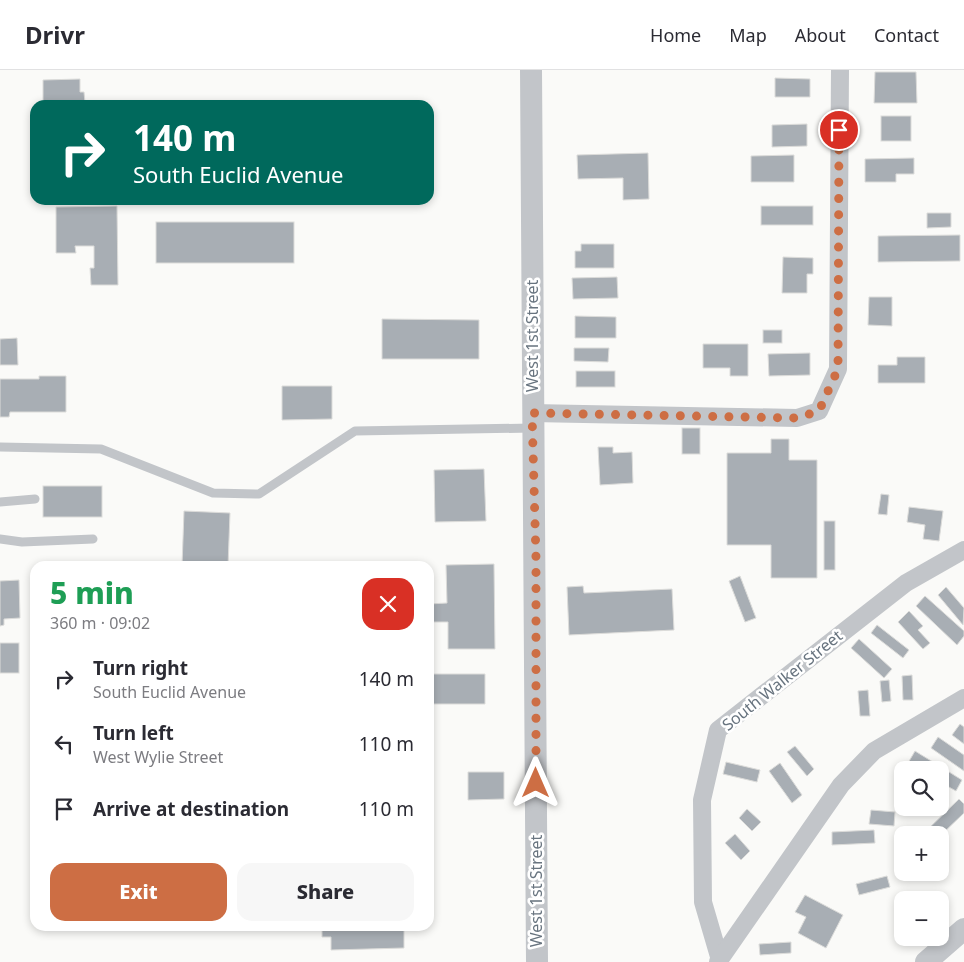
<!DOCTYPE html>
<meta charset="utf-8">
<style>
:root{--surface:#fff;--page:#f7f7f7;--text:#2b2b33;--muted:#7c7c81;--line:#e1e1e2;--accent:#cd6e44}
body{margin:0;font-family:"Noto Sans",sans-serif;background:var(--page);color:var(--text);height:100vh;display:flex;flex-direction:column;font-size:19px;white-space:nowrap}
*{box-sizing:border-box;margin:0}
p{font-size:16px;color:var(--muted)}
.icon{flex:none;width:28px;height:28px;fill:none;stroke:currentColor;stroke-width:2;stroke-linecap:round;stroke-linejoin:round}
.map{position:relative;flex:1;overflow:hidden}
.panel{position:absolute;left:30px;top:491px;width:404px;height:370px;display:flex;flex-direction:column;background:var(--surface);border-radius:15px;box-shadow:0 2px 8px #0003}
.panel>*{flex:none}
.hud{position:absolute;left:30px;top:30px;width:404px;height:105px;border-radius:15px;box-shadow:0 2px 8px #0003;background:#00695c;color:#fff;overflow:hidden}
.tools{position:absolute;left:894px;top:691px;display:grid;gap:10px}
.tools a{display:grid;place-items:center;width:55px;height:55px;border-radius:10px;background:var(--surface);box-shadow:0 2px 8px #0003;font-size:25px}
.pin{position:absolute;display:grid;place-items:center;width:42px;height:42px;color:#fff;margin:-21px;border:2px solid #fff;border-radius:50%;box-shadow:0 1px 5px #0007}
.me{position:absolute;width:55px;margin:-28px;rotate:0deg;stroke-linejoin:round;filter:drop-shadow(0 0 4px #0008)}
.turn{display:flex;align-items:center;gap:18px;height:105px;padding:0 20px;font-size:22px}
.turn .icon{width:65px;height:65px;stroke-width:2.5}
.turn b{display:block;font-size:35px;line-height:42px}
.round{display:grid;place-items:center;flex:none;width:52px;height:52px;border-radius:15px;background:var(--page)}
.overview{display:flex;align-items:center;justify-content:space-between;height:85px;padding:0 20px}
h1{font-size:30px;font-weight:800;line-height:38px;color:#1e9e55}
.primary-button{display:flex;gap:10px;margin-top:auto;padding:10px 20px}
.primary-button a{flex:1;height:58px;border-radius:15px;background:var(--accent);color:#fff;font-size:20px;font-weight:800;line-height:58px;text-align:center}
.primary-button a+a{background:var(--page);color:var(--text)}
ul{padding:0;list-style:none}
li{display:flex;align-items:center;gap:15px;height:65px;padding:0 20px}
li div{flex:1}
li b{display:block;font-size:19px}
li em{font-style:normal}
header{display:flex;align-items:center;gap:30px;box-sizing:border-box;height:70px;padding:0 25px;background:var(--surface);border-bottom:1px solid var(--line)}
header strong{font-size:24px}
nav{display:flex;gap:28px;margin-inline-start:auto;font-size:18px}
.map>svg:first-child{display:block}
.building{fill:#a8aeb4;stroke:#dcdcda}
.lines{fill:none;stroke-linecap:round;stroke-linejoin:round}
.service{stroke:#c2c5c9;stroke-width:9}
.minor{stroke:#c2c5c9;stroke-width:18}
.tertiary{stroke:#c2c5c9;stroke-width:22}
.route{stroke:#cd6e44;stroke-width:9;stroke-dasharray:0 16.2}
.labels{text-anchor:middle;stroke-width:5;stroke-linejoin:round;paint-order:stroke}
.street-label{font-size:16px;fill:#68747f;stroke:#fff}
</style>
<header>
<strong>Drivr</strong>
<nav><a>Home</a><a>Map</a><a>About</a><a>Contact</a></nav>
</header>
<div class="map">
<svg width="964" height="892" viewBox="0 0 964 892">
<rect width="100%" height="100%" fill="#fafaf8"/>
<g class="building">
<polygon points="875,2 916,2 917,33 874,33"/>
<polygon points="775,8 810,9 810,27 775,27"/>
<polygon points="80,9 80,22 84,22 85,33 184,32 184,35 43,34 43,10"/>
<rect x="881" y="46" width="30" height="25"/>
<polygon points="807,54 807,76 772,77 772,55"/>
<polygon points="648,83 649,129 623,130 623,108 578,109 577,85"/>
<polygon points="794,85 794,112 751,112 751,86"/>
<polygon points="914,88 914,104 896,104 896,112 865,112 865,89"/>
<polygon points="117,136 118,215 91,215 90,198 94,198 94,176 75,176 76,183 56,183 56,137"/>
<rect x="761" y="136" width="52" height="19"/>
<polygon points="927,143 951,143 951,157 927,158"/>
<rect x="156" y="152" width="138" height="41"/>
<polygon points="960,165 960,191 878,192 878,166"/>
<polygon points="581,174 614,174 614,198 575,198 575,181 581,181"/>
<polygon points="783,187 813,188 813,204 807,204 807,223 782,223"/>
<polygon points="617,207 618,228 573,229 572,208"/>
<polygon points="869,227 892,227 892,256 868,255"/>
<polygon points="575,246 616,247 616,268 575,268"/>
<polygon points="382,249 479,250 479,289 382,289"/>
<rect x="763" y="260" width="19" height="13"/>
<polygon points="17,268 18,295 0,295 0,269"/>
<polygon points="703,274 748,274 748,306 730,306 730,298 703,298"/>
<polygon points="574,278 609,278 608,292 574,291"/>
<polygon points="810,283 810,305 769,306 768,284"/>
<polygon points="897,287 925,287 925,313 878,313 878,295 897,295"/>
<rect x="576" y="301" width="39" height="16"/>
<polygon points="39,306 66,306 66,342 10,342 9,347 0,347 0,309 39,309"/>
<polygon points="282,316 332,316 332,349 282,350"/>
<rect x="682" y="358" width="18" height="26"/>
<polygon points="771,369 789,369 789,390 817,390 817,508 771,508 771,475 727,475 727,383 771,383"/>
<polygon points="598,377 613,377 613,383 632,382 633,413 600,415"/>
<polygon points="484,399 486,451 435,452 434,400"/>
<rect x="43" y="416" width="59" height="31"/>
<polygon points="881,424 889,425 887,445 878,444"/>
<polygon points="909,437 943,441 939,471 923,469 925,455 907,452"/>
<polygon points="184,441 230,443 228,496 182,496"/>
<rect x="824" y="451" width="11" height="49"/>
<polygon points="494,494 495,579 448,579 448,552 429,552 429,534 447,533 446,495"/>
<polygon points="740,506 756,548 745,552 729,511"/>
<polygon points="19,510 20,548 4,549 4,555 0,556 0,511"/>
<polygon points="583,516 584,523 672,519 674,560 569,565 567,517"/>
<polygon points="946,517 964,538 963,555 938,525"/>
<polygon points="925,526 964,561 964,566 957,575 916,536"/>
<polygon points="909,541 923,556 918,560 930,573 923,579 898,552"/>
<polygon points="877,555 909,580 903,588 871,563"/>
<polygon points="859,569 892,599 884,608 851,578"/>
<rect x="0" y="573" width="19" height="30"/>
<polygon points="431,604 485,604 485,634 429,634 429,614 432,614"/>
<polygon points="912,605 913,630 903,630 902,606"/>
<polygon points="889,610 891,631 882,632 880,611"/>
<polygon points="868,620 870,646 860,646 858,621"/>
<polygon points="960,654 964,657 964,674 952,665"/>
<polygon points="938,667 964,685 964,701 931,678"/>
<polygon points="795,676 814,699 807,706 787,682"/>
<polygon points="915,681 962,710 956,721 940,712 940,700 920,700 908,693"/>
<polygon points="726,692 760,700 757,712 723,704"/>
<polygon points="780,693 802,725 792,733 769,701"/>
<polygon points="468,702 504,702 504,729 468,730"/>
<polygon points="959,729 964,734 964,743 940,766 922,765"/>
<polygon points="747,739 761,752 752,761 739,748"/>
<polygon points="871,740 895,742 894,756 869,754"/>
<polygon points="874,760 875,773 832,775 832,762"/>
<polygon points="735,764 750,781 741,790 725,773"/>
<polygon points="887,806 890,817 859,825 856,814"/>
<polygon points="805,825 843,845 826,878 798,863 806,847 795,842"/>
<polygon points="315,856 404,856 404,878 331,880 331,867 322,867 322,859 315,859"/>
<polygon points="791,872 791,883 760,885 759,874"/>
</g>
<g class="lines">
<g class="service">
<polyline points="0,377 101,379 213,423 259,424 355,361 532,358"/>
<polyline points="0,432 35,429"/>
<polyline points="0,469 22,472 93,469"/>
</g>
<g class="minor">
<polyline points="532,343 797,348 819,341 838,299 840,0"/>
<polyline points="720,890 703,832 702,730 718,660 906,513 964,480"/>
<polyline points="718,892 841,715 874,681 964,628"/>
</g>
<g class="tertiary">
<polyline points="531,0 537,892"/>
<polyline points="926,892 964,859"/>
</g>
</g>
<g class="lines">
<polyline class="route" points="536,713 536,488 532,343 797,348 819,341 838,299 839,60"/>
</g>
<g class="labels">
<g class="street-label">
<text transform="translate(532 266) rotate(-90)" y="6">West 1st Street</text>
<text transform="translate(782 610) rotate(-39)" y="6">South Walker Street</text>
<text transform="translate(536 821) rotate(-90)" y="6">West 1st Street</text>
</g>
</g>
</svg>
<div class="tools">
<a><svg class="icon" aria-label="search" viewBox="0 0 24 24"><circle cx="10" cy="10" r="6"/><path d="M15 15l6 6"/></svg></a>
<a>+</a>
<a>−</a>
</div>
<div class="pin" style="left:839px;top:60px;background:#d93025"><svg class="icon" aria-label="arrive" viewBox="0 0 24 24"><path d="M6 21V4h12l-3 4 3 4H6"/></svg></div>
<svg class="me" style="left:536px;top:713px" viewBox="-20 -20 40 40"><path d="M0-17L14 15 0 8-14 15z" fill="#cd6e44" stroke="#fff" stroke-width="4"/></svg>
<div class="hud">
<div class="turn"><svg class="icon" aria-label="right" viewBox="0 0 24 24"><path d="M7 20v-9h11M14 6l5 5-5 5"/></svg><div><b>140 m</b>South Euclid Avenue</div></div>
</div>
<section class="panel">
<div class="overview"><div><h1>5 min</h1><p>360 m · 09:02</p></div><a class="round" style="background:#d93025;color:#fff"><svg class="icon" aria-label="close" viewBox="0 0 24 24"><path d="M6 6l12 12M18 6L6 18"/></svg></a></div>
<ul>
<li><svg class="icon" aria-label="right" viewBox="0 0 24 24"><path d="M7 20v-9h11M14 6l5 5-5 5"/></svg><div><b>Turn right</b><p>South Euclid Avenue</p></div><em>140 m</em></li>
<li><svg class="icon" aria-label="left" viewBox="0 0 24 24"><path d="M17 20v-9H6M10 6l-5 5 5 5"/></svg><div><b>Turn left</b><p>West Wylie Street</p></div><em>110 m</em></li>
<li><svg class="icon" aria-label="arrive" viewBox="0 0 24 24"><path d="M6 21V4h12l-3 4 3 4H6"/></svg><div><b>Arrive at destination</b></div><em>110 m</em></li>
</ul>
<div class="primary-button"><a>Exit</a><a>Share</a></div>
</section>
</div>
